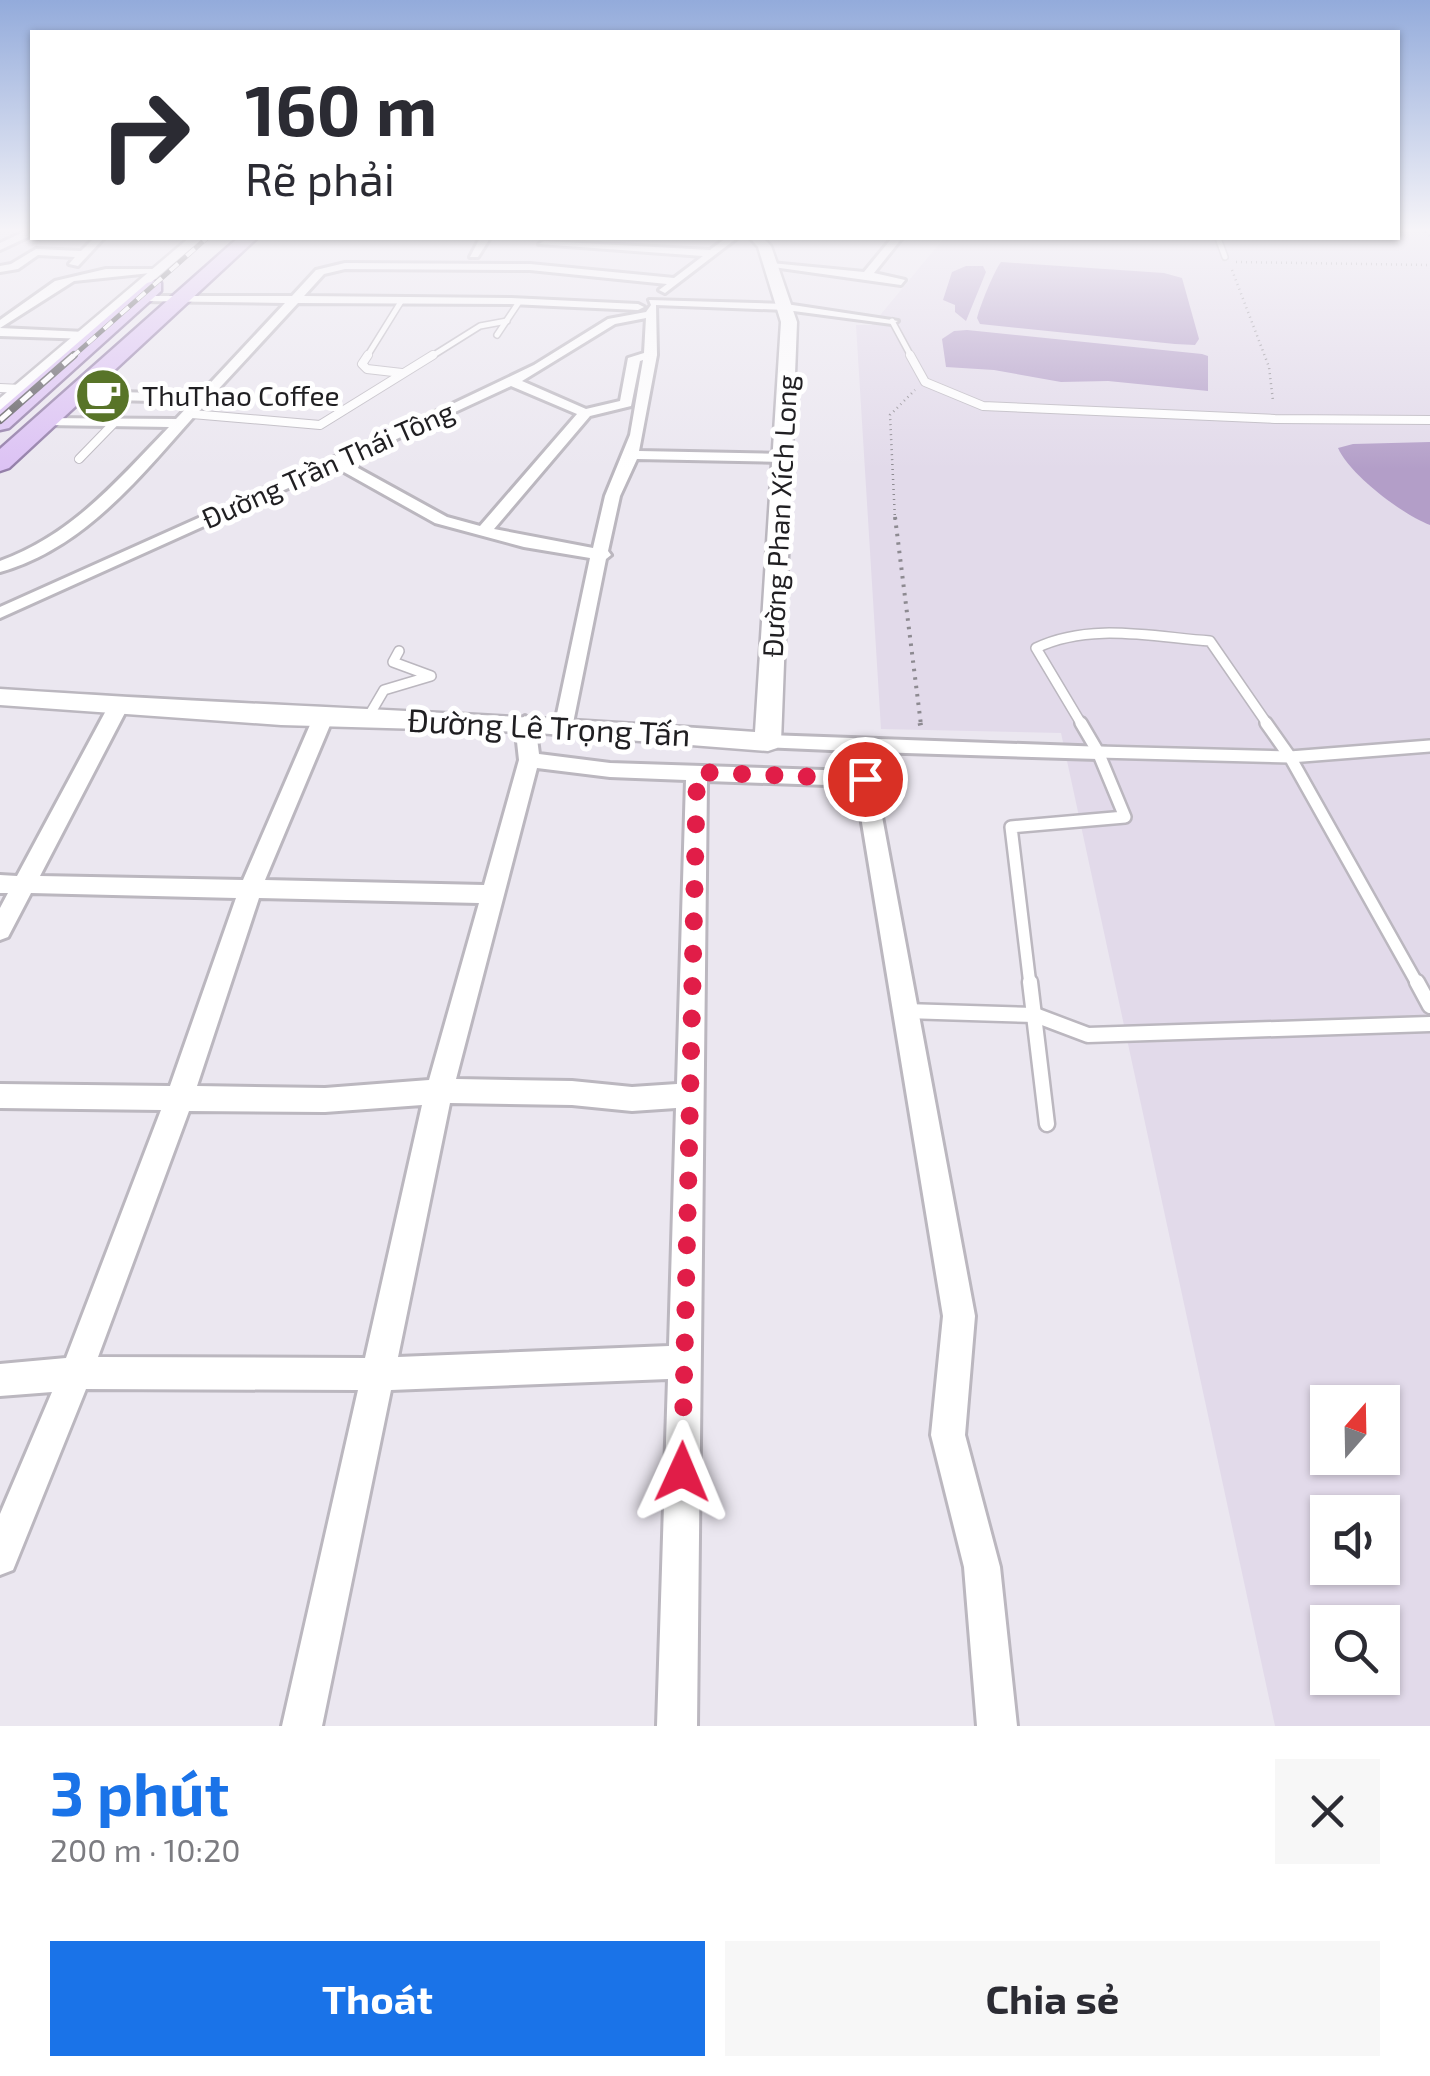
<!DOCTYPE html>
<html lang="vi">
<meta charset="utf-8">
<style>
:root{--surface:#fff;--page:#f7f7f7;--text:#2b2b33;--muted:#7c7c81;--accent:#1a73e8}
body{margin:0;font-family:"Exo 2",sans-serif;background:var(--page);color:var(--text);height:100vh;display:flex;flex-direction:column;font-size:38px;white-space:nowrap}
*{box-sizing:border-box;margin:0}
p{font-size:32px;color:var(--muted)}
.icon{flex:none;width:55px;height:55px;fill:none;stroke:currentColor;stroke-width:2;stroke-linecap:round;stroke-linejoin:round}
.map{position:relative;height:1726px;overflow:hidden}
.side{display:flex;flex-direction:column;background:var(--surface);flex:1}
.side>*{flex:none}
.banner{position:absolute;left:30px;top:30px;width:1370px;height:210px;border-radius:0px;box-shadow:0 2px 8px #0004;background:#fff;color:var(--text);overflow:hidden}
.needle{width:65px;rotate:20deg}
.fabs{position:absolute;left:1310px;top:1385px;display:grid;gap:20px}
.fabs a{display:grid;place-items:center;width:90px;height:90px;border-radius:0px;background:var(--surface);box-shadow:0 2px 8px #0004;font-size:50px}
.pin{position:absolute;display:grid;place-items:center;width:85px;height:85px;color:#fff;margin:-42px;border:5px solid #fff;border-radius:50%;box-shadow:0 2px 10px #0007}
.me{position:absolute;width:110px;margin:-55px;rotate:1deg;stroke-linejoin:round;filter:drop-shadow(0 0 8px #0008)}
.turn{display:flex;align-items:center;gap:35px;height:210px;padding:0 50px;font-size:45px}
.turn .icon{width:130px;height:130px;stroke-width:2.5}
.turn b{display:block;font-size:70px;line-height:85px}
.round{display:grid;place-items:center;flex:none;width:105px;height:105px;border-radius:0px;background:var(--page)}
.headline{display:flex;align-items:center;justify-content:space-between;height:170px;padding:0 50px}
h1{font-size:60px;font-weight:700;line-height:75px;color:var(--accent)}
.button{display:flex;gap:20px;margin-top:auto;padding:20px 50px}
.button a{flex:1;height:115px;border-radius:0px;background:var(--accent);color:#fff;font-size:40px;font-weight:700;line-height:115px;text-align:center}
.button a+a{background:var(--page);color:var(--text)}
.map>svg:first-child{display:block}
.built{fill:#e2daea;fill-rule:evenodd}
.water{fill:#b39ec8}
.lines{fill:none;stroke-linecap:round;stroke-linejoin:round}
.service-far4-casing{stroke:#bbb7bf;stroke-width:8}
.service-far3-casing{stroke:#bbb7bf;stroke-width:10}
.service-far2-casing{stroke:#bbb7bf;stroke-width:12}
.service-far1-casing{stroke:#bbb7bf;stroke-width:16}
.service-casing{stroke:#bbb7bf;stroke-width:19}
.minor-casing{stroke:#bbb7bf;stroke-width:6}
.tertiary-casing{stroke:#bbb7bf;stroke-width:5}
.trunk-casing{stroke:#947fa9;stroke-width:5}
.path-far2{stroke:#8d8a91;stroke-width:2.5;stroke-dasharray:1 4;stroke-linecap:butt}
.path-far1{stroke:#8d8a91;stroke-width:4;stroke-dasharray:2.5 6;stroke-linecap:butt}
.path{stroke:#8d8a91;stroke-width:5;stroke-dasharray:2.5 8;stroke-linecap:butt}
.service-far4{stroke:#fff;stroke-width:5}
.service-far3{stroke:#fff;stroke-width:8}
.service-far2{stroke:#fff;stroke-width:9}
.service-far1{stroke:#fff;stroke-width:11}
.service{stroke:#fff;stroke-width:14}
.minor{fill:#fff;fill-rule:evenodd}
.tertiary{fill:#fff;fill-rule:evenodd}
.trunk{fill:#dcc2f4;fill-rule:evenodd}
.rail-far1-casing{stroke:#5e5c61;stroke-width:5}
.rail-casing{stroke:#5e5c61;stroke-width:8}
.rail-far1{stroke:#fff;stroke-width:4;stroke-dasharray:11;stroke-linecap:butt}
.rail{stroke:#fff;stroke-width:5;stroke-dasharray:14;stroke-linecap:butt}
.route{stroke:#e11d48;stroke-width:18;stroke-dasharray:0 32.4}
.labels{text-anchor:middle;stroke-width:10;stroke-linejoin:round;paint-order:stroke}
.far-poi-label{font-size:28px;fill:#201f22;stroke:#fff;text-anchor:start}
.far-street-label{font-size:28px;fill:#201f22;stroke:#fff}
.street-label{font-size:32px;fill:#201f22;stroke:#fff}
</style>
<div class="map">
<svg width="1430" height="1726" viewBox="0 0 1430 1726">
<rect width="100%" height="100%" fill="#ebe7f0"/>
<path class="built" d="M1398 228H1430V1726H1275L1061 733 881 729 856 325H872L944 238H1398ZM1328 1402H1382V1458H1328ZM1328 1512H1382V1568H1328ZM1328 1622H1382V1678H1328Z"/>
<g class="water">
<path d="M1001 262 1164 273 1182 278 1199 339 1195 345 1175 344 980 324 977 318C980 306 993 273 1001 262Z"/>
<polygon points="966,266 983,266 986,272 966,321 955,312 955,305 943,300 952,272"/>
<polygon points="967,330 1202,354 1208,356 1208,391 1108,381 1061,382 994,370 946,367 942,339 954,331"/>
<path d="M1430 442V525C1403 515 1350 475 1338 448L1353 444Z"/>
</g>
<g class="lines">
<g class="service-far4-casing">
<g id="service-far4">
<polyline points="1218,238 1225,257"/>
<polyline points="892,321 912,358"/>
<polyline points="497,335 519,302"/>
<polyline points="366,358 402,300"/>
<polyline points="429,358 480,326 507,321"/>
</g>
</g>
<g class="service-far3-casing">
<g id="service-far3">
<polyline points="368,355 362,364 367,369 402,373"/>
<polyline points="910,355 925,382 983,406 1275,419 1430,420"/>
<polyline points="0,388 22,389"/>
<polyline points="192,414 320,425 433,355"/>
<polyline points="79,459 115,422"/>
</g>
</g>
<g class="service-far2-casing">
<g id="service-far2">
<polyline points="367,719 384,690 431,676 393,662 399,651"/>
<path d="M1082 725 1036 648C1090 622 1153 637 1210 641L1268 725"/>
</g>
</g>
<g class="service-far1-casing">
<g id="service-far1">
<polyline points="1266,723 1290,757 1418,985"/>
<polyline points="1098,752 1290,757 1430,746"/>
<polyline points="1030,985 1011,827 1125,817 1098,752 1081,723"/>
</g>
</g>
<g class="service-casing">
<g id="service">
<polyline points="1030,982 1047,1124"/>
<polyline points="1417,982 1430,1006"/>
<polyline points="905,1011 1035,1015 1088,1035 1430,1024"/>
</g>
</g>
<g class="minor-casing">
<g id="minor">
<polygon points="32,228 32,235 0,250 0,243"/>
<polygon points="94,238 104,238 78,266 69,264 75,257 38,255 18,269 0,272 0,266 11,264 36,249 81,251"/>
<polygon points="480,238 490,238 478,257 470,257"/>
<path d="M726 238H737L665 293 659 290 667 284 530 270 345 269 324 274 304 296 511 298 638 304 644 307 638 310 511 304 298 303 212 396V401L207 402C149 465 90 547 0 572V561C72 535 117 481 169 427L46 425 39 421 41 418 176 419 192 402 75 399 68 395 75 391 200 394 285 303 141 301 137 296H292L316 270 345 263 530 264 674 278 703 256 539 244 544 241 710 250Z"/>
<polygon points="892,238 902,238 874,273 905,280 901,285 766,266 771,263 864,272"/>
<polygon points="106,269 155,269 160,272 74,281 0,328 85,332 89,333 89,339 0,336 0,320 55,281"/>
<path d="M649 300 786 304 898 321 892 324 786 310 656 305 657 355 639 451 784 454 791 458 784 462 637 459 620 496 608 551 611 555 606 559 571 733 564 735 554 728 590 558 524 547 435 523 335 467 0 618V607L446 407 534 365 608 319 646 312 651 305ZM646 318 644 353 628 358 620 401 586 409 522 381 615 324ZM643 360 630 435 605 496 593 548 494 529 590 416 631 406 640 361ZM511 386 577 414 480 526 447 517 347 462Z"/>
<path d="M119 699 129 705 40 876 243 880 313 718 323 712 333 718 265 880 484 885 519 760 515 723 525 716 535 723 539 754 610 763 854 771V751L761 747 758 742 761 737 768 735 1105 747 1108 752 1105 757 1098 759 874 752 875 779 975 1316 965 1435 1000 1567 1017 1726H977L964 1567 931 1435 943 1316 856 786 707 781 697 1726H657L668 1379 391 1390 322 1726H282L358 1390 86 1389 13 1570 0 1575V1514L52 1392 0 1396V1364L66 1358 161 1110 0 1108V1084L170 1086 236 898 31 893 8 937 0 940V908L8 893H0V875L17 876 109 705ZM537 768 610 777 686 780 677 1084 632 1087 572 1081 456 1079ZM259 898 479 903 429 1080 325 1088 197 1086ZM450 1103 572 1105 632 1111 676 1108 669 1346 398 1357ZM422 1105 365 1358 98 1357 189 1111 325 1112Z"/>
</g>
</g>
<g class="tertiary-casing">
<g id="tertiary">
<polygon points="189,238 203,238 0,412 0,398"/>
<path d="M750 238H763L771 246 797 322 781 742 777 748 768 751 525 732 281 725 0 705V689C252 706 504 713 755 732L781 322 758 247Z"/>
</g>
</g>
<g class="trunk-casing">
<g id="trunk">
<polygon points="238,238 257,238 9,468 0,471 0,449"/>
<polygon points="154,281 161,283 161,291 9,428 0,430 0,410 147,283"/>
</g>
</g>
<g class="path-far2">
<polyline points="1422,228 1430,236"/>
<polyline points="1236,262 1430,265"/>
<polyline points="1232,270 1269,367 1273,401"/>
<polyline points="895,520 890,415 915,390"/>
</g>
<polyline class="path-far1" points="895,517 921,725"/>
<polyline class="path" points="920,723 921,727"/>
<use href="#service-far4" class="service-far4"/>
<use href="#service-far3" class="service-far3"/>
<use href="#service-far2" class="service-far2"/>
<use href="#service-far1" class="service-far1"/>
<use href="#service" class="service"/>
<use href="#minor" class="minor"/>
<use href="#tertiary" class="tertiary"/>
<use href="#trunk" class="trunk"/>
<g class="rail-far1-casing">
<polyline id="rail-far1" points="71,358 207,238"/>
</g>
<g class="rail-casing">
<polyline id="rail" points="0,420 74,355"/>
</g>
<use href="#rail-far1" class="rail-far1"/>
<use href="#rail" class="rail"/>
</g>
<linearGradient id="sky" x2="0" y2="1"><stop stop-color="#93abdb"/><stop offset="0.49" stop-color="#f6f4f8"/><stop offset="1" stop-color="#f6f4f8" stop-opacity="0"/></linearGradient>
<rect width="1430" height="469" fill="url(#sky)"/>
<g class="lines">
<polyline class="route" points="682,1472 697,772 865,779"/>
</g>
<defs>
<g id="cafe-disc" transform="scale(2.875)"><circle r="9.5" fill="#587428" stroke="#fff"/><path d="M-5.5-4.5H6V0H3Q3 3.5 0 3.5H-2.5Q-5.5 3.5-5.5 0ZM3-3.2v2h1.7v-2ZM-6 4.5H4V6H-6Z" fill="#fff"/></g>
</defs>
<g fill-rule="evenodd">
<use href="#cafe-disc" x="103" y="396"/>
</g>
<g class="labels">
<g class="far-poi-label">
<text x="142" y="406">ThuThao Coffee</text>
</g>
<g class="far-street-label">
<text transform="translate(328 465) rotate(-24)" y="10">Đường Trần Thái Tông</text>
<text transform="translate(780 516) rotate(-87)" y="10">Đường Phan Xích Long</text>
</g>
<g class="street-label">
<text transform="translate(549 728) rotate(3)" y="11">Đường Lê Trọng Tấn</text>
</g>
</g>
</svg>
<div class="fabs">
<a><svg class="needle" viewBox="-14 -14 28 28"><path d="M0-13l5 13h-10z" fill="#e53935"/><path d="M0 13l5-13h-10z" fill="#7c7c81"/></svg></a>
<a><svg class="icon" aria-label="sound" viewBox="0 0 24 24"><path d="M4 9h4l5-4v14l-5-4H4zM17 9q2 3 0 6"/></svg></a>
<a><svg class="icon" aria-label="search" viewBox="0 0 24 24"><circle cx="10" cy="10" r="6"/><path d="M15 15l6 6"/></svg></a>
</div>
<div class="pin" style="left:865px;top:779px;background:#d93025"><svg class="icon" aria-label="arrive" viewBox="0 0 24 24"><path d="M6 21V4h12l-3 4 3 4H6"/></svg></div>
<svg class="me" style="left:682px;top:1472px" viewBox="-20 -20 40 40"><path d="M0-17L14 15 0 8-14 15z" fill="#e11d48" stroke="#fff" stroke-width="4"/></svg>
<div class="banner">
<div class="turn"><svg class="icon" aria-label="right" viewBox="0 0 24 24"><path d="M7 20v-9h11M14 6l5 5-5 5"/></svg><div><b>160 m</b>Rẽ phải</div></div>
</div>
</div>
<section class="side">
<div class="headline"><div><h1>3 phút</h1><p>200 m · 10:20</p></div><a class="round"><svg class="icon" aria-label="close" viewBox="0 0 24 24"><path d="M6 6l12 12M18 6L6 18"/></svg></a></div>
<div class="button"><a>Thoát</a><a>Chia sẻ</a></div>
</section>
